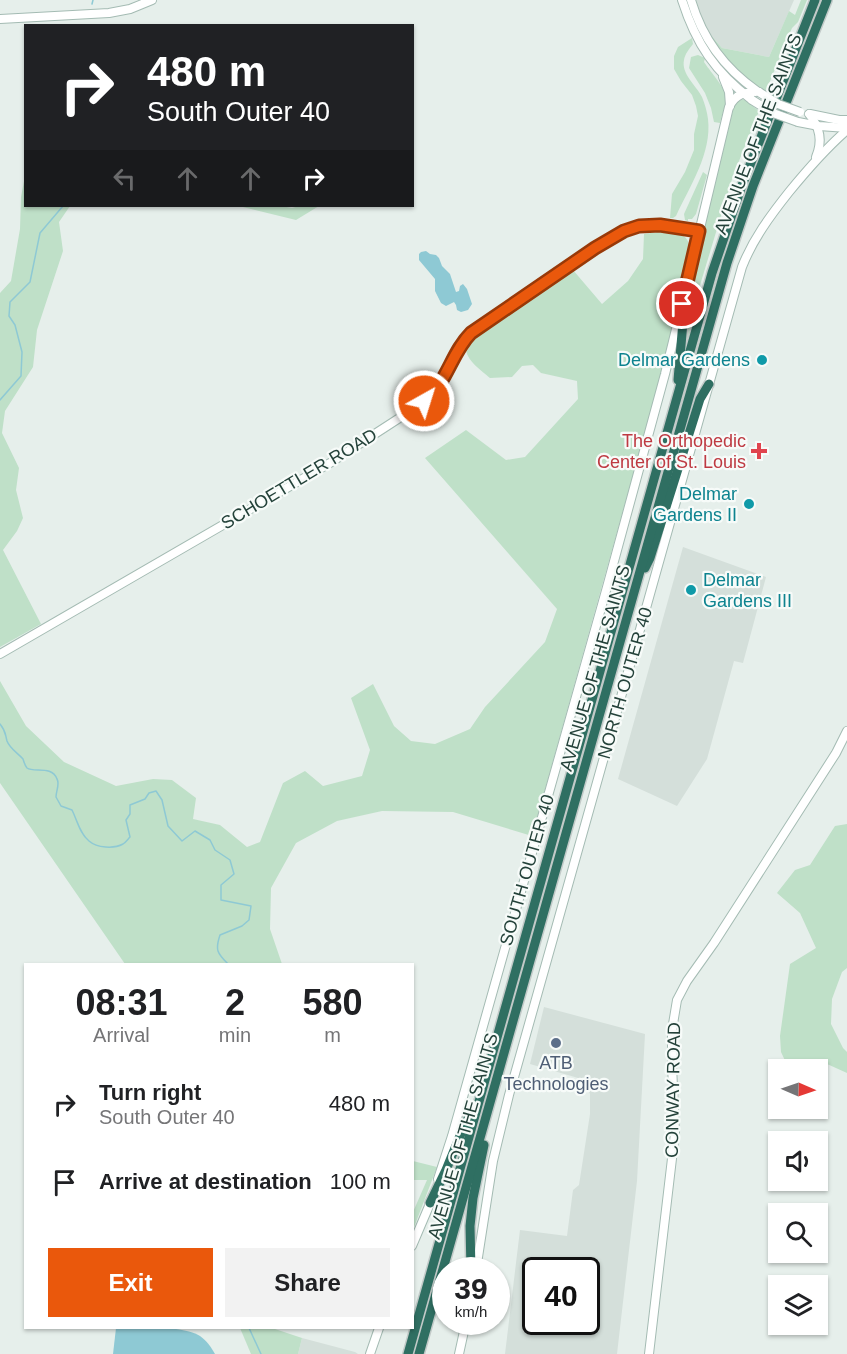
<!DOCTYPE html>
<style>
:root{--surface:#fff;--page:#f2f2f2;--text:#202124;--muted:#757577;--accent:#ea580c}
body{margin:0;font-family:Arial,sans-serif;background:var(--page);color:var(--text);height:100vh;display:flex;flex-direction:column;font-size:22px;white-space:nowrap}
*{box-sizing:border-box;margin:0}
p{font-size:20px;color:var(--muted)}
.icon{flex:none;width:33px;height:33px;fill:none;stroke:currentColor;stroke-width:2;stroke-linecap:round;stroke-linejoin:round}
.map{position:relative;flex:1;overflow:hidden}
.panel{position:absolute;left:24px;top:963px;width:390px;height:366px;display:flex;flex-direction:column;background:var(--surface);border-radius:0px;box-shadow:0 2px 4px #0004}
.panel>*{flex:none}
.hud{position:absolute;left:24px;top:24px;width:390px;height:183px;border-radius:0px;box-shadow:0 2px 4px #0004;background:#202124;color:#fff;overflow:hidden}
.needle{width:39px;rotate:92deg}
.fabs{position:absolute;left:768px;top:1059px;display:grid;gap:12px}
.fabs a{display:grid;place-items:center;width:60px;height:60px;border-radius:0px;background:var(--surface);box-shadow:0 2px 4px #0004;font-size:30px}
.speed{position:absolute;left:432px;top:1257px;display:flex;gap:12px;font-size:30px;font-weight:700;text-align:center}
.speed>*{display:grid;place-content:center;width:78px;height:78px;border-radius:50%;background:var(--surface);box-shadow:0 2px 4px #0004;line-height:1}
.speed small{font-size:15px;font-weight:400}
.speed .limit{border:3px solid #111;border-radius:9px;background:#fff;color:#111}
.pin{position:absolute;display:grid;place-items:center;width:51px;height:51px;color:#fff;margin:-26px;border:3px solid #fff;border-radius:50%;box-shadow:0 2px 6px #0007}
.me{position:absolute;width:66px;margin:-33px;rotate:39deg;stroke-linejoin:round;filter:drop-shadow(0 0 4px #0008)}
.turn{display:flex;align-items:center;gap:21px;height:126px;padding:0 24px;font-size:27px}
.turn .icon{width:78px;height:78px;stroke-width:2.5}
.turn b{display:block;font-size:42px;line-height:51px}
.lanes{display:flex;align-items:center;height:57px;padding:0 24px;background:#0003;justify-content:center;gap:30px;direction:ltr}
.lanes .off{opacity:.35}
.eta{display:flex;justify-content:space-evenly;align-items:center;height:102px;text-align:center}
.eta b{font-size:36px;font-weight:700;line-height:42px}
.cta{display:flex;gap:12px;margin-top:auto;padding:12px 24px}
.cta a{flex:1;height:69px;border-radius:0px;background:var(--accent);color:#fff;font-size:24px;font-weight:700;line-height:69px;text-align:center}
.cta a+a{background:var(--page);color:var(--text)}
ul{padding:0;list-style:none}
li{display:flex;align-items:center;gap:18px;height:78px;padding:0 24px}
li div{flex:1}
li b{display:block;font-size:22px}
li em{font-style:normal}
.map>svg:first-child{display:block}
.built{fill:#d4dfda;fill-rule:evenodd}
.green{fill:#bfe0c8}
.water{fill:#8ec9d4}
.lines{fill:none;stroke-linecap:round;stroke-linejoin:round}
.stream{stroke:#8ec9d4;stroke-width:1.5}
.secondary-casing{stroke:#a4bbb3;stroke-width:10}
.highway-casing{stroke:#c2cac8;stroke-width:12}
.secondary{stroke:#fff;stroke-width:8}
.highway{stroke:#2f6f62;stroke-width:9}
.secondary-bridge-casing{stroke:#a4bbb3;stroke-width:10;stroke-linecap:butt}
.secondary-bridge{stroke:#fff;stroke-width:8}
.route-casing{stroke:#983908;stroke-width:15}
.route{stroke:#ea580c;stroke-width:10}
.culture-dot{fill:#0f9aa8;stroke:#f7fbf9;stroke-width:2}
.health-dot{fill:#e0444e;stroke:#f7fbf9;stroke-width:2}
.service-dot{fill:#5c6f8a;stroke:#f7fbf9;stroke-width:2}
.labels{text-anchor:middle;stroke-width:4.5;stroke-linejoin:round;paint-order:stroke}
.street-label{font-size:18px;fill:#24423a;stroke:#f7fbf9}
.culture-label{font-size:18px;fill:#0d838f;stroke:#f7fbf9;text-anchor:end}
.health-label{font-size:18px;fill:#be3a42;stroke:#f7fbf9;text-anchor:end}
.service-label{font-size:18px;fill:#4e5e75;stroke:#f7fbf9}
</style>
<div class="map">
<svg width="847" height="1354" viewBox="0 0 847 1354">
<rect width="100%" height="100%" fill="#e6efeb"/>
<g class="built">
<polygon points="695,0 794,0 769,57 722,48 709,33 699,12"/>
<polygon points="683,547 766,577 743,663 734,661 707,759 677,806 618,779"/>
<path d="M544 1007 645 1034 637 1181 617 1354H505L520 1230 567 1236 573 1190 579 1185 590 1114V1094L585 1080 530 1064ZM536 1270H586V1322H536Z"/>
<polygon points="302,1338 355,1352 358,1354 298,1354"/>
</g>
<g class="green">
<polygon points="801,0 807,0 798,22 792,28 766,91 761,88 759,90 729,64 705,29 706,28 709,33 722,48 769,57 789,11 795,15"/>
<path d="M692 38 693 44C689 49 685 54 684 60 681 74 696 85 702 97 705 104 707 112 708 119 712 153 690 186 676 216L673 218H670L672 194 685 172 694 150V134L698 116 696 106 692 95 681 81 674 69V56L678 47Z"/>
<path d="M698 55 705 58 704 62C709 70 723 85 725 94 727 103 722 114 720 123L714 122 711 108 705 93 689 68 691 57Z"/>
<polygon points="740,99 745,100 759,111 733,176 694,305 696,306 688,338 684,338 693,275 733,110 734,105"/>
<polygon points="703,172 707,175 696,214 692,219 688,219 688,221 685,220 684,214"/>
<polygon points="25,176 26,206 70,206 59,222 63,251 37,330 33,367 5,411 2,433 19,468 16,490 23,518 17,531 3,550 41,624 0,647 0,293 11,281 20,229 21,197"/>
<polygon points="239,206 281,206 292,208 299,206 319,206 296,220"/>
<path d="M658 232C678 233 691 231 690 256L666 357 532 836 453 812 382 811 337 821 296 843 271 888 270 929 282 964H125L0 783V681L26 726 64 762 116 786 153 779 172 780 196 798 193 819 220 825 247 847 260 842 283 783 305 771 323 786 362 776 370 750 351 698 373 684 394 726 411 741 435 744 470 729 485 707 545 642 557 609 425 458 466 430 506 460 525 457 578 399 577 381 541 373 533 365 522 366 512 377 490 378C481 370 459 356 468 341 470 338 473 337 476 334L573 270 602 304 628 281 643 259 644 234Z"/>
<polygon points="847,824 847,968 842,972 832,999 831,1024 843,1048 847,1052 847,1073 816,1059 807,1069 789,1069 781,1052 780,1036 790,964 816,948 800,913 777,893 795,870 810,865 835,826"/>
<polygon points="413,1161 437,1167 413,1230 413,1212 427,1180 413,1180"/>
<polygon points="240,1328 272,1328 302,1338 298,1354 251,1354"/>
</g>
<g class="water">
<polygon points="426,251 430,254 436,255 439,258 442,266 450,274 456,292 459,291 460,286 463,284 467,289 472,304 468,310 461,312 457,310 456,305 454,302 446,306 441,303 435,291 435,279 419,260 419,254 421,252"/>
<path d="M116 1328C133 1325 184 1326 200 1336 207 1341 211 1347 215 1354H113Z"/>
</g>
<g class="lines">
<g class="stream">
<polyline points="92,4 93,0"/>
<polyline points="85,26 85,25"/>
<polyline points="0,400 21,376 22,352 15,325 9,316 10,302 30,282 40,233 63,206"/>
<path d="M0 724C6 731 5 734 7 741 10 749 18 753 23 759 24 762 25 766 27 768 34 773 52 765 57 779 60 784 56 791 56 797L61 806 72 810C77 820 80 834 89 841 97 848 114 849 123 844 126 842 128 839 130 837L126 820 130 814V805L145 799 149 793 156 791 162 800 168 826 182 841 195 831 210 840 215 850 230 860 234 874 221 885V900L251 906 249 920 242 926 220 935C215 950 217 953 228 964"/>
<polyline points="249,1328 261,1354"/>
</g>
<g class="secondary-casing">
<g id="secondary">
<path d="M682 0C696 44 715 72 752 100"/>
<path d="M691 0C702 38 724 68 757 91"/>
<polyline points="0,19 109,13 130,9 152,0"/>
<polyline points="723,77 729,92 730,106"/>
<path d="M809 114C820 127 823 141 816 157"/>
<polyline points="810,114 839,120 847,120"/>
<polyline points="798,122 819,126 847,128"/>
<path d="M685 291 729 107C736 93 745 92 759 92"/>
<path d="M0 654 330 463 421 404C426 400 431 396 435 391 449 373 455 350 471 333L595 248 624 231 639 226 660 225 699 231"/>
<polyline points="438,1179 452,1136 607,587 665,374 681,309"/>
<polyline points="412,1246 432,1199"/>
<path d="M476 1270 493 1161 509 1095 742 267C753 239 770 216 789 192 807 170 825 149 847 130"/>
<polyline points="370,1354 379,1328"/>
<polyline points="459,1354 466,1322"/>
<polyline points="649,1354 675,1133 672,1065 672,1030 677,1000 687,981 714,943 836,753 847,731"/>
</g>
</g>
<g class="highway-casing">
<g id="highway">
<polyline points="678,380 686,287"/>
<polyline points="645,568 650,558 700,399 709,384"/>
<polyline points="430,1203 446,1170 464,1126 472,1112"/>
<polyline points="471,1270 470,1226 473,1198 484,1145"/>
<polyline points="408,1354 712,273 741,188 815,0"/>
<polyline points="419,1354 727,263 753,186 827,0"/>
</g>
</g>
<use href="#secondary" class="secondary"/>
<use href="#highway" class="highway"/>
<g class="secondary-bridge-casing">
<g id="secondary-bridge">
<polyline points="759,92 778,104 800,112"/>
<polyline points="752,100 773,113 798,122"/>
</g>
</g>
<use href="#secondary-bridge" class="secondary-bridge"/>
</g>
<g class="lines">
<g class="route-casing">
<path id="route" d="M424 401C447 384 451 353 471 333L595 248 624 231 639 226 660 225 699 231 682 304"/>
</g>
<use href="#route" class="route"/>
</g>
<g class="culture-dot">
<circle cx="762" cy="360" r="6"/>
<circle cx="749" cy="504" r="6"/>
<circle cx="691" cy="590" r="6"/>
</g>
<path class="health-dot" d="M756 442h6v6h6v6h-6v6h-6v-6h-6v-6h6z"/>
<circle class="service-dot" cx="556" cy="1043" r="6"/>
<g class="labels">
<g class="street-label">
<text transform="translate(758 134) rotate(-69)" y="6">AVENUE OF THE SAINTS</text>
<text transform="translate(299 479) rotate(-31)" y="6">SCHOETTLER ROAD</text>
<text transform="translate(595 668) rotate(-74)" y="6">AVENUE OF THE SAINTS</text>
<text transform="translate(625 683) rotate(-74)" y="6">NORTH OUTER 40</text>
<text transform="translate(527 870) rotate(-74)" y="6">SOUTH OUTER 40</text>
<text transform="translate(673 1090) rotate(-89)" y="6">CONWAY ROAD</text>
<text transform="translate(463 1136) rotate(-74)" y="6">AVENUE OF THE SAINTS</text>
</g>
<g class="culture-label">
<text x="750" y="366">Delmar Gardens</text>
<text x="737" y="500">Delmar<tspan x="737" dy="21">Gardens II</tspan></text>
<text x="703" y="586" text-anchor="start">Delmar<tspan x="703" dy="21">Gardens III</tspan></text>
</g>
<g class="health-label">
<text x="746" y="447">The Orthopedic<tspan x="746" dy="21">Center of St. Louis</tspan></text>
</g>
<g class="service-label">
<text x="556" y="1069">ATB<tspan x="556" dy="21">Technologies</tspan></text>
</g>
</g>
</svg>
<div class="fabs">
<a><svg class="needle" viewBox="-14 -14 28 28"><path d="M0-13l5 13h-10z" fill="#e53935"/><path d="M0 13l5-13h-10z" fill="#757577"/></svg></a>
<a><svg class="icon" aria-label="sound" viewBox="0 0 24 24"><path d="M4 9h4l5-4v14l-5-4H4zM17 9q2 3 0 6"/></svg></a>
<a><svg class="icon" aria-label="search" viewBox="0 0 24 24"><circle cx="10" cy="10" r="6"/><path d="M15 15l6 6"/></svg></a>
<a><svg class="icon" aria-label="layers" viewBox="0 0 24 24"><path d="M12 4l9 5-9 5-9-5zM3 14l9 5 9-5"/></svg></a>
</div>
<div class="speed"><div>39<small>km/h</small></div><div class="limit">40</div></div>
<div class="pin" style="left:682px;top:304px;background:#d93025"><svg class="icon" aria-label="arrive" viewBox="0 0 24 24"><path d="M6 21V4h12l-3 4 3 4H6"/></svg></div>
<svg class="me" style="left:424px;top:401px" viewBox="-20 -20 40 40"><circle r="17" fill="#ea580c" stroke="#fff" stroke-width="3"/><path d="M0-11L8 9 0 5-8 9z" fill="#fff"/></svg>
<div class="hud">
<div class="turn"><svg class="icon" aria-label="right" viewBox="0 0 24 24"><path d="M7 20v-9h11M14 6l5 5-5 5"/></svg><div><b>480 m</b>South Outer 40</div></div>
<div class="lanes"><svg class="icon off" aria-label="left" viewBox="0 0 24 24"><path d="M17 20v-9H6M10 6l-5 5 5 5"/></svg><svg class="icon off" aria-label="ahead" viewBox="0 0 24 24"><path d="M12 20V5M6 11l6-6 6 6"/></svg><svg class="icon off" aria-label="ahead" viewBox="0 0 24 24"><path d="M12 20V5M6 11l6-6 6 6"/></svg><svg class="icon" aria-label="right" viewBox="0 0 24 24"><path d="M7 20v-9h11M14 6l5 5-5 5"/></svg></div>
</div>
<section class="panel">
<div class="eta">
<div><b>08:31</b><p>Arrival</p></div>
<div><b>2</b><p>min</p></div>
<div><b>580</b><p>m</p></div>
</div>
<ul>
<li><svg class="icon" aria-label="right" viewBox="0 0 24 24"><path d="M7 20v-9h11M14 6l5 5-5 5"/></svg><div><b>Turn right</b><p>South Outer 40</p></div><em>480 m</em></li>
<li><svg class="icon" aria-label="arrive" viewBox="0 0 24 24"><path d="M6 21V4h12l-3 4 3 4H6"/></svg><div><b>Arrive at destination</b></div><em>100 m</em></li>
</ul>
<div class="cta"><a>Exit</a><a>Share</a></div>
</section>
</div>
